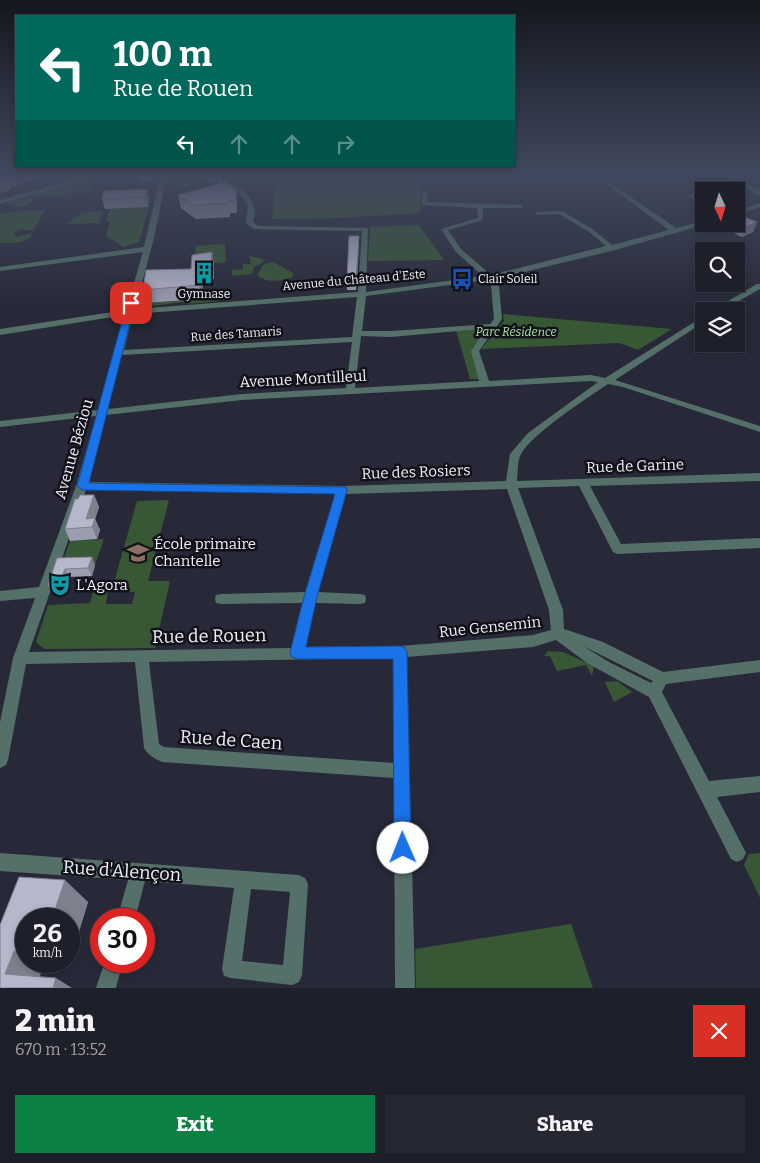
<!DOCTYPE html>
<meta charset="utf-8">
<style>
:root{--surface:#1d1f2a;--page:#252732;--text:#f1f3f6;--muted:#a0a2a8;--line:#3b3d47;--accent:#0b8043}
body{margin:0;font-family:Bitter,serif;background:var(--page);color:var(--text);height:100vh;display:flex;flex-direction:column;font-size:19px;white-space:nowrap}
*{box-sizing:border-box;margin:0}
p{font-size:16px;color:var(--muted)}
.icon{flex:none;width:28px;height:28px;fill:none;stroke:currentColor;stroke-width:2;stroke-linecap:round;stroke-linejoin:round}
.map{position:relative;height:988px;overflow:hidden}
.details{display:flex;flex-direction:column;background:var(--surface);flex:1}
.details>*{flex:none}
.guide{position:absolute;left:15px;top:15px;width:500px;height:152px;border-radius:0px;box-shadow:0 2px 8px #0003,0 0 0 1px var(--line);background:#00695c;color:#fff;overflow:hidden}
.needle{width:32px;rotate:176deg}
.tools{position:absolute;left:695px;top:182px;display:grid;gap:10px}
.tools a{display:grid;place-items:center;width:50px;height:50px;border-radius:0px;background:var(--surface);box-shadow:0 2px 8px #0003,0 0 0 1px var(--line);font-size:25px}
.speed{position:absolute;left:15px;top:908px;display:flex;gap:10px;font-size:25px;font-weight:700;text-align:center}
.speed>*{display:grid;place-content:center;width:65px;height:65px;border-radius:50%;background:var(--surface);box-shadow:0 2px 8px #0003,0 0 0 1px var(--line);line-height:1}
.speed small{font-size:12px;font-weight:400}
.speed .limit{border:8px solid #d22;background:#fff;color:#111}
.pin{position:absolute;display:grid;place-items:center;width:42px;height:42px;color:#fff;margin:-21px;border-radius:10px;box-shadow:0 2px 8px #0006}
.me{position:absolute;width:55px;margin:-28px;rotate:359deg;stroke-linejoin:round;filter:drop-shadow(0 0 4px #0008)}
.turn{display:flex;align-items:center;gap:18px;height:105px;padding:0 15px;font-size:22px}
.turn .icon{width:65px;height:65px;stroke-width:2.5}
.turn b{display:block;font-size:35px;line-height:42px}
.lanes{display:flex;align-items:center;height:48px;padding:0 15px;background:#0003;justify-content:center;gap:25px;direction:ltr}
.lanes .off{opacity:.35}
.round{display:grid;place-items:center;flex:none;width:52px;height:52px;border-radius:0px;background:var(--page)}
.headline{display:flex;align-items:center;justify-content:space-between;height:85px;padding:0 15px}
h1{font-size:30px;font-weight:800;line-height:38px}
.cta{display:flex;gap:10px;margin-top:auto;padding:10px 15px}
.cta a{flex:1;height:58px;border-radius:0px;background:var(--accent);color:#fff;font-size:20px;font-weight:800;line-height:58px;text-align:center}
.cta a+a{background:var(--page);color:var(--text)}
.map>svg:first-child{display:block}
.green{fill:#385734;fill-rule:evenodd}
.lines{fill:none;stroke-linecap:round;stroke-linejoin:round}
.minor{fill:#547068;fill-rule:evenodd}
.wall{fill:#9c9daf}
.shaded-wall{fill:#7f808e}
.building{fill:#b5b7cb;stroke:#7f808e}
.route{fill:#1a73e8;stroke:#114b97}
.labels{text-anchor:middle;stroke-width:5;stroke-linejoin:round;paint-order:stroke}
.far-poi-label{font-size:12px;fill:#eff1fb;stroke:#111219;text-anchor:start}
.far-street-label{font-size:12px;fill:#eff1fb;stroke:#111219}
.far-park-label{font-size:12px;font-style:italic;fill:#aae4a2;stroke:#111219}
.street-label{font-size:15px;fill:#eff1fb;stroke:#111219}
.poi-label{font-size:15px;fill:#eff1fb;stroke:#111219;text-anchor:start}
.near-street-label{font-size:18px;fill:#eff1fb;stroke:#111219}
</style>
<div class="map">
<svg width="760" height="988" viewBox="0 0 760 988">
<rect width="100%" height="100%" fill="#272938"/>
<g class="green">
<polygon points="169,173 190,173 226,184 223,185 214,182 198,183 197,186 175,189 176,184 166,184"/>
<polygon points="240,173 396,173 421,186 420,213 338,218 272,219 275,184 233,184"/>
<polygon points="93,179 88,193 35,197 32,199 28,206 12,207 15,205 14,204 7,206 9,202"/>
<polygon points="149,207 139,242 124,247 106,236 110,222 106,222 110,209"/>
<path d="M31 210H45L33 231 21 229 13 234 17 237 30 234 32 235C25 245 11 242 0 243V214Z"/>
<polygon points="103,211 99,223 67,224 83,212"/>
<polygon points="419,225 444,260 368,261 370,227"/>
<polygon points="225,244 226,262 196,265 195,246"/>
<polygon points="249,256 263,259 264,262 254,267 252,274 232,276 232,270 243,269 243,264 251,264"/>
<path d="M273 262 293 273V277C283 281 266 284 257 275L264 264Z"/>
<polygon points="149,282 147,303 206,299 207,300 220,299 220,301 187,304 183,302 145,307 137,304 143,283"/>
<polygon points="503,314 672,329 638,350 619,343 481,349 504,321"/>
<polygon points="486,328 487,330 472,351 479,379 470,379 456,330"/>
<path d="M169 500 148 581H170L155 648 44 649 36 642 48 605 90 603 93 592 101 591 104 583 114 582 137 501ZM108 589H121L120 592H135L132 604H106Z"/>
<polygon points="104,539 95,565 61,566 70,541"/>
<polygon points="548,651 563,652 594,666 592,676 586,665 557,671 550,656 544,656"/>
<polygon points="617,681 632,692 614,702 605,682"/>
<polygon points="760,853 760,898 744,865 749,854"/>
<polygon points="571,924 593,988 416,988 415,949"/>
</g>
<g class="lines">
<g class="minor">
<polygon points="102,173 113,173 0,204 0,200 66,181"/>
<path d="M161 173H167L154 238 135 309 358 292 362 231 254 229 246 223 248 206C235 179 211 186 191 173 212 173 248 183 254 207 256 212 254 217 253 222L258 226 368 228 366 292 483 276 456 252 441 229 478 218 477 208 422 205V194L425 192 428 194 427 202 523 205V207L521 208H483V220L448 230 461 249 491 275 606 246 588 231 559 214 538 215 536 214V212L562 211 592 229 612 245 669 230 606 184V182L608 181 676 228 704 221V224H707L615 250 496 279 499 285 502 319 479 351 489 381 591 375 605 378 704 316V322L615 380 760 426V432L623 387 608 384C587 398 532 434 521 454 517 461 518 473 517 481L760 473V481L590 486 621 544 760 538V548L617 554 613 552 579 486 518 488 563 610 564 629 603 642 663 672 760 660V672L666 684 662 692 709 781 760 776V792L717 797 743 847 746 853 743 859 737 862 731 859 649 697 587 663 556 640 533 647 407 657 415 988H395L394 778 162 762C155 759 148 755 144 748L135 662 26 664 8 760 6 765 0 768V722L13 658 35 598 0 601V591L39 587 76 486 96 416 0 427V421L98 410 113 353 125 315 0 335V329L126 310 143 252 0 271V267L144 247ZM488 280 491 285 494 319 490 324 391 331H362L366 296ZM357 297 352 337 124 350 133 314ZM481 329H486L471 351 479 381 355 388 361 336 391 337ZM352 342 346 388 242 394 108 409 122 355ZM591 381 598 382 528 433 510 454 506 481 342 486 89 482 106 415 242 400ZM507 489 549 610 551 630 533 635 400 646 305 647 315 603 360 604 365 603 366 599 365 595 360 594 318 592 346 494ZM86 490 335 494 305 592 221 594 216 595 215 599 216 603 221 604 302 603 291 648 29 652ZM583 646 653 681 651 683 609 662ZM393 658 394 763 164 747 159 744 149 662Z"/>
<polygon points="719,173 726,173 760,191 760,196"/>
<polygon points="704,191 704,195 696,196 704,202 704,207 687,195"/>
<polygon points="760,203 760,207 736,215 736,211"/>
<polygon points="757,284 760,284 760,289 721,311 711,311"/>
<path d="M0 853 299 875 305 878 308 884 302 975 299 982 292 985 231 978 224 976 222 969 234 888 145 881 135 919H117L128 880 0 871ZM251 889 290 892 283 965 242 961Z"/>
<polygon points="105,961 123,961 116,988 96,988"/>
</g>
</g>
<g class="wall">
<polygon points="0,173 70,173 56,177 56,176 48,178 45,176 10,187 10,190 0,193"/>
<polygon points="138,173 153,173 151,181 141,182"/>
<polygon points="219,184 236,189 237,202 237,213 230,213 230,217 196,219 181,208 178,195"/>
<polygon points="147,189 149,199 148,207 105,209 102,199"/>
<polygon points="736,218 757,222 753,232 742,237 727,230 729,224 736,224"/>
<polygon points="359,246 356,290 347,290 347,279"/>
<polygon points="212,252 214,266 214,279 203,279 202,299 146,303 143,290 191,269"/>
<polygon points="94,495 99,507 95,519 100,530 97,539 70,541 65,529 78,499"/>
<polygon points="57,558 95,565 92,576 69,577 63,593 52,593 48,585"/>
<polygon points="88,902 75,944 69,943 69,919 26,919 26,961 49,961 46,970 42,970 0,988 0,925"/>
</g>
<g class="shaded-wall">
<polygon points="11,173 44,173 45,176 10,187 10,190 0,193 0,179 3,175"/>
<polygon points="46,173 55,173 56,176 48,178"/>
<polygon points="55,173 70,173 56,177"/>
<polygon points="149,173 153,173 151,181"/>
<polygon points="147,189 149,199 148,207 145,197"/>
<polygon points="236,189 237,202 237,213 236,200"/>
<polygon points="757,222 753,232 742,237 746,227"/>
<polygon points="359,236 359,246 356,290 356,279"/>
<polygon points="212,252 214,266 214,279 211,265"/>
<polygon points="200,266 203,279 202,299 199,285"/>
<polygon points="94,495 99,507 95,519 100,530 97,539 92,527 86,519"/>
<polygon points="92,557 95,565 92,576 88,568"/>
<polygon points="65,569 69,577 63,593 59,585"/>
<polygon points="65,880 88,902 75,944 69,938 69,919 52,919"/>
<polygon points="26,929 26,957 18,951"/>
<polygon points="14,951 26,959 26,961 29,961 42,970 36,988 5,974"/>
<polygon points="33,961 49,961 46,970"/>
<polygon points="56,978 72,988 53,988"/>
</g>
<g class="building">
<polygon points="0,173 11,173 3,175 6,177 0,179"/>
<polygon points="218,178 236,189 236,200 228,200 227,203 193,205 178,195 219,184"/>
<polygon points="147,189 145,197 102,199 104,191"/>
<polygon points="742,216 757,222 746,227 736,223 736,218"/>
<polygon points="349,236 359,236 356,279 347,279"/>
<polygon points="212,252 211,265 200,266 199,285 143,290 146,270 191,269 192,255"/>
<polygon points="80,495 94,495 86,519 95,518 92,527 65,529 75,499 78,499"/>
<polygon points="92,557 88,568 65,569 59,585 48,585 57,558"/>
<polygon points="19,877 65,880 52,919 26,919 26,929 18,951 14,951 5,974 56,978 53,988 0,988 0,925"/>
</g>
<linearGradient id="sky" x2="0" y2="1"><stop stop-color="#15171f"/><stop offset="0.56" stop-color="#41495e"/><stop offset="1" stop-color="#41495e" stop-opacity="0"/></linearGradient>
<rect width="760" height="311" fill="url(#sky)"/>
<polygon class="route" points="131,300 135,303 89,483 346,487 347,490 317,597 306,647 400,646 405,648 407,652 411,848 409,854 403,856 397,854 394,848 393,659 297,659 292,657 290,653 304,597 335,494 82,490 77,486 127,303"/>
<defs>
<g id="building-bare" transform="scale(1.725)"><path d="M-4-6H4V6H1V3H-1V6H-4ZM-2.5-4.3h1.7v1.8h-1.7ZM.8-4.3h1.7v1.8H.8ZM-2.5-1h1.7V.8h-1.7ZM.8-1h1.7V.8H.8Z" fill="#0f9aa8" stroke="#111219" stroke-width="2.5" paint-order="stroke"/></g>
<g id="bus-bare" transform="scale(1.725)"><path d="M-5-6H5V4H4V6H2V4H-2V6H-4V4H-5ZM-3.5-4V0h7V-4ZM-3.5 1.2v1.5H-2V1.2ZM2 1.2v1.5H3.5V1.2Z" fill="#1a4fb4" stroke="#111219" stroke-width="2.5" paint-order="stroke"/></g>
<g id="school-bare" transform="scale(1.725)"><path d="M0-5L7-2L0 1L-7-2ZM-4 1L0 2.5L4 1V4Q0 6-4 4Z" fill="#8d6e63" stroke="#111219" stroke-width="2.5" paint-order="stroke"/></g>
<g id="theatre-bare" transform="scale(1.725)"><path d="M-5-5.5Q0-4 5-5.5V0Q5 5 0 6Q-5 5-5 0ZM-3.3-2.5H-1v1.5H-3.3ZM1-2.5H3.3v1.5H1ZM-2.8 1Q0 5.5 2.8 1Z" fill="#0f9aa8" stroke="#111219" stroke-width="2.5" paint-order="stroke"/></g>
</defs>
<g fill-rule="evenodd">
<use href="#building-bare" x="204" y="273"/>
<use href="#bus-bare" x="462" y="279"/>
<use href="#school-bare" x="138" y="553"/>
<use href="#theatre-bare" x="60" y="585"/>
</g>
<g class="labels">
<g class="far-poi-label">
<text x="478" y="283">Clair Soleil</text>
<text x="204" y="298" text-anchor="middle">Gymnase</text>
</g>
<g class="far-street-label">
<text transform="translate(354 280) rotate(-5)" y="4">Avenue du Château d'Este</text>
<text transform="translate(236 334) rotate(-4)" y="4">Rue des Tamaris</text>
</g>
<g class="far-park-label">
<text x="516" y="336">Parc Résidence</text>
</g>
<g class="street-label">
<text transform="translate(303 379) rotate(-3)" y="5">Avenue Montilleul</text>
<text transform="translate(74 449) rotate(-74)" y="5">Avenue Béziou</text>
<text transform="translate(635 466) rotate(-2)" y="5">Rue de Garine</text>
<text transform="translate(416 472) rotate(-2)" y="5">Rue des Rosiers</text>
<text transform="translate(490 627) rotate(-6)" y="5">Rue Gensemin</text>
</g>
<g class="poi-label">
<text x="154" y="549">École primaire<tspan x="154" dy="17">Chantelle</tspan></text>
<text x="76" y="590">L'Agora</text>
</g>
<g class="near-street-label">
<text transform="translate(209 636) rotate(-1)" y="6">Rue de Rouen</text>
<text transform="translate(231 740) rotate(4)" y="6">Rue de Caen</text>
<text transform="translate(122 871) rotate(4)" y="6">Rue d'Alençon</text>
</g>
</g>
</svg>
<div class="tools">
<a><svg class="needle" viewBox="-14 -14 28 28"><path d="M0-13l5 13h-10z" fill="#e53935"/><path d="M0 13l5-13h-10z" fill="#a0a2a8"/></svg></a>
<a><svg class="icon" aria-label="search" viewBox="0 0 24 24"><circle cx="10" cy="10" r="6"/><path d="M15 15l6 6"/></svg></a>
<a><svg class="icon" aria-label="layers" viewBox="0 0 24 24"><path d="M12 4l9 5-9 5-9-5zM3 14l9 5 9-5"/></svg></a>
</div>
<div class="speed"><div>26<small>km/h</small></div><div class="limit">30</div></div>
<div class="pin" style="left:131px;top:303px;background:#d93025"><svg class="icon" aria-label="arrive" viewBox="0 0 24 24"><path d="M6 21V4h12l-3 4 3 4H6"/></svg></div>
<svg class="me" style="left:403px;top:848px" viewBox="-20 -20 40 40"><circle r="19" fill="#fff"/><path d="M0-13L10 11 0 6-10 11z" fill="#1a73e8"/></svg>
<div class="guide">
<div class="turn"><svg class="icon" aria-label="left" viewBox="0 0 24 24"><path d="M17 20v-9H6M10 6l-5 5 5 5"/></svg><div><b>100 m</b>Rue de Rouen</div></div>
<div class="lanes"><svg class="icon" aria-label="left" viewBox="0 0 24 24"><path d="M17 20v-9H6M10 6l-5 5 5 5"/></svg><svg class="icon off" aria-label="ahead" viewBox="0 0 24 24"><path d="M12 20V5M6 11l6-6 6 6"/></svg><svg class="icon off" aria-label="ahead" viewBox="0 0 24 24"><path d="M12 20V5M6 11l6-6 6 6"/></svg><svg class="icon off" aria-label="right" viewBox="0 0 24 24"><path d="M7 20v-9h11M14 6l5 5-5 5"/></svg></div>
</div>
</div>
<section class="details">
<div class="headline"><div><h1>2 min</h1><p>670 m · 13:52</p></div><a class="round" style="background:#d93025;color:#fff"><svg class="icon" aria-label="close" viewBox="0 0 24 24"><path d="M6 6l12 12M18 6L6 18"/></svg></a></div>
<div class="cta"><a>Exit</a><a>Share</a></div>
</section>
